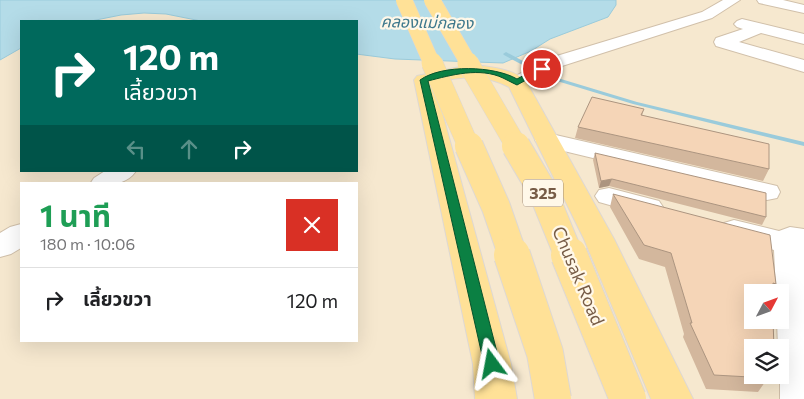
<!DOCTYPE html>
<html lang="th">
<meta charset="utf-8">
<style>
:root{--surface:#fff;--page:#f6f6f6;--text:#202124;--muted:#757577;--line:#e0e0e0}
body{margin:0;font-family:Commissioner,"Noto Sans Thai",sans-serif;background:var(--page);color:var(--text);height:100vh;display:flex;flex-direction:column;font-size:19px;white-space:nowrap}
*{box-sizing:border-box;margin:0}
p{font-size:16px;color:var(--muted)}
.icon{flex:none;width:28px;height:28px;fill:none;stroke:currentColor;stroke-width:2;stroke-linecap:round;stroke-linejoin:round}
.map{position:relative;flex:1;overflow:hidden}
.details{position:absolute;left:20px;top:182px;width:338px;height:160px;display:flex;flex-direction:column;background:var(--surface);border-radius:0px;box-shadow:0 5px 20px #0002}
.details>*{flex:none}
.top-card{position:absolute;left:20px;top:20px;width:338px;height:152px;border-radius:0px;box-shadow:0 5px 20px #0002;background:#00695c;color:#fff;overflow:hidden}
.needle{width:32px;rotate:49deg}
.tools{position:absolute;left:744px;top:284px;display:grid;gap:10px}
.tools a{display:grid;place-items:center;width:45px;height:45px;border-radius:0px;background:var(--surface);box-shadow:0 5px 20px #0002;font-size:25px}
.pin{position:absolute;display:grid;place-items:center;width:42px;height:42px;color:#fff;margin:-21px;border:2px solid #fff;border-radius:50%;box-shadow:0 1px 5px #0007}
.me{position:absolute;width:55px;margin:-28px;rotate:347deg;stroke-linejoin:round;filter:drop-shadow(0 0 4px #0008)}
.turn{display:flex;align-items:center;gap:18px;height:105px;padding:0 20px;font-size:22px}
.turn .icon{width:65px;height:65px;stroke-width:2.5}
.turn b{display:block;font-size:35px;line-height:42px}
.lanes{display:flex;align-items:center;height:48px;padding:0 20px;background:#0003;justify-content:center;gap:25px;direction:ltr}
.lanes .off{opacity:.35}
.round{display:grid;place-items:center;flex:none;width:52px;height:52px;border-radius:0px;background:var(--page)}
.summary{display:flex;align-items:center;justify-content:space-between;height:85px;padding:0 20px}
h1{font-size:30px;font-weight:700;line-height:38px;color:#1e9e55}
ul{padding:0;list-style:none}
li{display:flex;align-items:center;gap:15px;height:65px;padding:0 20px;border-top:1px solid var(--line)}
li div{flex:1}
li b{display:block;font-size:19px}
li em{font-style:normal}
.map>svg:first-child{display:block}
.residential{fill:#f6e8cf;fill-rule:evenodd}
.water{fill:#b4dce8;stroke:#9acbdb}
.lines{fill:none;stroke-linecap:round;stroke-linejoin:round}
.stream{fill:#9acbdb;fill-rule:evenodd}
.minor-casing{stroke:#d1c0aa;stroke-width:2}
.major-casing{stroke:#ded8d3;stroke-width:2}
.minor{fill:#fff;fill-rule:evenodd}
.major{fill:#ffe197;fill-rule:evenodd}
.major-bridge-far3-casing{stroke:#ded8d3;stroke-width:17;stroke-linecap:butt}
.major-bridge-far2-casing{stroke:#ded8d3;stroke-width:22;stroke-linecap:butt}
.major-bridge-far1-casing{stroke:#ded8d3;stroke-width:30;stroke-linecap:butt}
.major-bridge-casing{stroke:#ded8d3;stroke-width:38;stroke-linecap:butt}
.major-bridge-far3{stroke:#ffe197;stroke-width:16}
.major-bridge-far2{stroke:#ffe197;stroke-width:21}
.major-bridge-far1{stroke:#ffe197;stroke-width:28}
.major-bridge{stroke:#ffe197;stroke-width:36}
.wall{fill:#d3b79d}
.shaded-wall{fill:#ac9580}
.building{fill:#f5d5b7;stroke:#ac9580}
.route{fill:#0b8043;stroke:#07532c}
.labels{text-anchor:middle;stroke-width:4.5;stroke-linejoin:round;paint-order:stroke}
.far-water-label{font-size:16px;font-style:italic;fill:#3e788c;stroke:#fff8e9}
.shield{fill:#fff8e9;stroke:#a08b77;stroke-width:1}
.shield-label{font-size:16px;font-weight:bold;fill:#775c46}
.street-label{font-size:18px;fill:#775c46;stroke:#fff8e9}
</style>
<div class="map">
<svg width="804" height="399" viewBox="0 0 804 399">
<rect width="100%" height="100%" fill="#fef5e1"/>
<path class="residential" d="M0 0H804V399H0ZM21 21H356V171H21ZM21 184H356V341H21ZM752 292H780V320H752ZM752 348H780V375H752Z"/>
<polygon class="water" points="0,0 616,0 616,5 608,17 550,39 531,51 503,63 395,59 356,54 356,21 201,21 166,14 144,13 121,15 91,21 21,21 21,48 0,60"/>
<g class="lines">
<polygon class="stream" points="506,52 551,76 637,102 804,142 804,146 633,104 547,78 504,55 503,54"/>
<g class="minor-casing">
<g id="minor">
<polygon points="723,0 740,0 712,18 562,66 524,87 517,89 510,87 507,83 510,79 550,58 702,12"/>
<polygon points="757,0 783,0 804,5 804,13 759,3"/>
<polygon points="742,19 804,34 804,44 761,33 739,42 804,60 804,72 716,46 714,42 716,38 743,29 737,27 734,24 737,21"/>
<polygon points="547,133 777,186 780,192 777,198 767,200 539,145 535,140 539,135"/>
<path d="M105 171H136C125 187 107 184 90 184L94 178Z"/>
<polygon points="609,188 659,201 663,207 659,213 649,216 599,202 595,196 599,190"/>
<polygon points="734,220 779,231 790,227 804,229 804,399 780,399 780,348 778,348 777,320 780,320 780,292 776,292 774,250 724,237 719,230 724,223"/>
<polygon points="21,224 21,248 11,254 0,257 0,233 10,227"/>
</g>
</g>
<g class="major-casing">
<path id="major" d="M483 66C497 68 518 71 527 83L614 239 693 399H651L584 239 509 87C485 74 460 76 434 83L511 364 517 399H475L473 364 414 80 417 76 460 67Z"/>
</g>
<use href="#minor" class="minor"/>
<use href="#major" class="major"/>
<g class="major-bridge-far3-casing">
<g id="major-bridge-far3">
<polyline points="404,0 432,64"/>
<polyline points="432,0 469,64"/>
</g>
</g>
<g class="major-bridge-far2-casing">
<g id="major-bridge-far2">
<polyline points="432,63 469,147"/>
<polyline points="468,63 517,147"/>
</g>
</g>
<g class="major-bridge-far1-casing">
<g id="major-bridge-far1">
<polyline points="469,146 496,207 513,256"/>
<polyline points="516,146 542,190 569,256"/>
</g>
</g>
<g class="major-bridge-casing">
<g id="major-bridge">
<polyline points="512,255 545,353 553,399"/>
<polyline points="569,255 628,399"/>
</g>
</g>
<use href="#major-bridge-far3" class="major-bridge-far3"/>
<use href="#major-bridge-far2" class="major-bridge-far2"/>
<use href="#major-bridge-far1" class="major-bridge-far1"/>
<use href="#major-bridge" class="major-bridge"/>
</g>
<g class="wall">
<polygon points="644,109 642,116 769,169 763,181 575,138 578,127"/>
<polygon points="595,153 766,217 762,225 609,186 599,188 593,160"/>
<polygon points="613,194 776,284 773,289 770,375 758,392 706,389 683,337 684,334 665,267 639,259 610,207"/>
</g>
<polygon class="shaded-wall" points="612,179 609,186 599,188 601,181"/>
<g class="building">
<polygon points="592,97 644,109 641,115 769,144 769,169 578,127"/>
<polygon points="595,153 766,193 766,217 612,179 601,181"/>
<polygon points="613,194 770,235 776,284 773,283 773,292 752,292 752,320 773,320 774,348 752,348 752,375 770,375 768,378 714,375 690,323 692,323 671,253 644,245"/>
</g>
<path class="route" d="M539 67 546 69 517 85C512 83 508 80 503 78 480 67 451 75 428 81L500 364 498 368 492 370 486 368 484 364 420 80C442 64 495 66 517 79Z"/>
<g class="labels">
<g class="far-water-label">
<text transform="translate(427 22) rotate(1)" y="6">คลองแม่กลอง</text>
</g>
<rect class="shield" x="523" y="179.5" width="40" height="27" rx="4"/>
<g class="shield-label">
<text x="543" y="199">325</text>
</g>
<g class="street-label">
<text transform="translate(578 276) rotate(67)" y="6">Chusak Road</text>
</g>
</g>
</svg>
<div class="tools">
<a><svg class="needle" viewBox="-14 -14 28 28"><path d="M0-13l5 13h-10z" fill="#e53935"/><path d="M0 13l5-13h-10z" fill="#757577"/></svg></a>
<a><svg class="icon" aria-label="layers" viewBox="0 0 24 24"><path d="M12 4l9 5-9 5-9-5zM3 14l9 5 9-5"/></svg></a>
</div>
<div class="pin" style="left:542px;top:69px;background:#d93025"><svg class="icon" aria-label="arrive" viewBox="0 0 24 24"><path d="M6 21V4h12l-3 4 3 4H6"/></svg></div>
<svg class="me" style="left:492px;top:364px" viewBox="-20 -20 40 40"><path d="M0-17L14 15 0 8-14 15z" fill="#0b8043" stroke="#fff" stroke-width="4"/></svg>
<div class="top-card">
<div class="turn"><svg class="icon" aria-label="right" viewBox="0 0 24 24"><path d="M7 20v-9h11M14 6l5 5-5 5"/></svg><div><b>120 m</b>เลี้ยวขวา</div></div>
<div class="lanes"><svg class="icon off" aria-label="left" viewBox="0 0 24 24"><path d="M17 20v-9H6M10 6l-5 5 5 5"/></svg><svg class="icon off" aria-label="ahead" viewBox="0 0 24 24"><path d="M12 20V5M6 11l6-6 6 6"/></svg><svg class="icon" aria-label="right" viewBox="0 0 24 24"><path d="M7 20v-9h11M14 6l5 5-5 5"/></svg></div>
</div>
<section class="details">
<div class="summary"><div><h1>1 นาที</h1><p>180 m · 10:06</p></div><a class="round" style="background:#d93025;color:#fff"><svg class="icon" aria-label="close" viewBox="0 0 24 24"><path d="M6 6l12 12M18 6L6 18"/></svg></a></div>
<ul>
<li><svg class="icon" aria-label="right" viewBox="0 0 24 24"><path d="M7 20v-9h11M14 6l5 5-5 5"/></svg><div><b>เลี้ยวขวา</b></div><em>120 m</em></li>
</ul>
</section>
</div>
